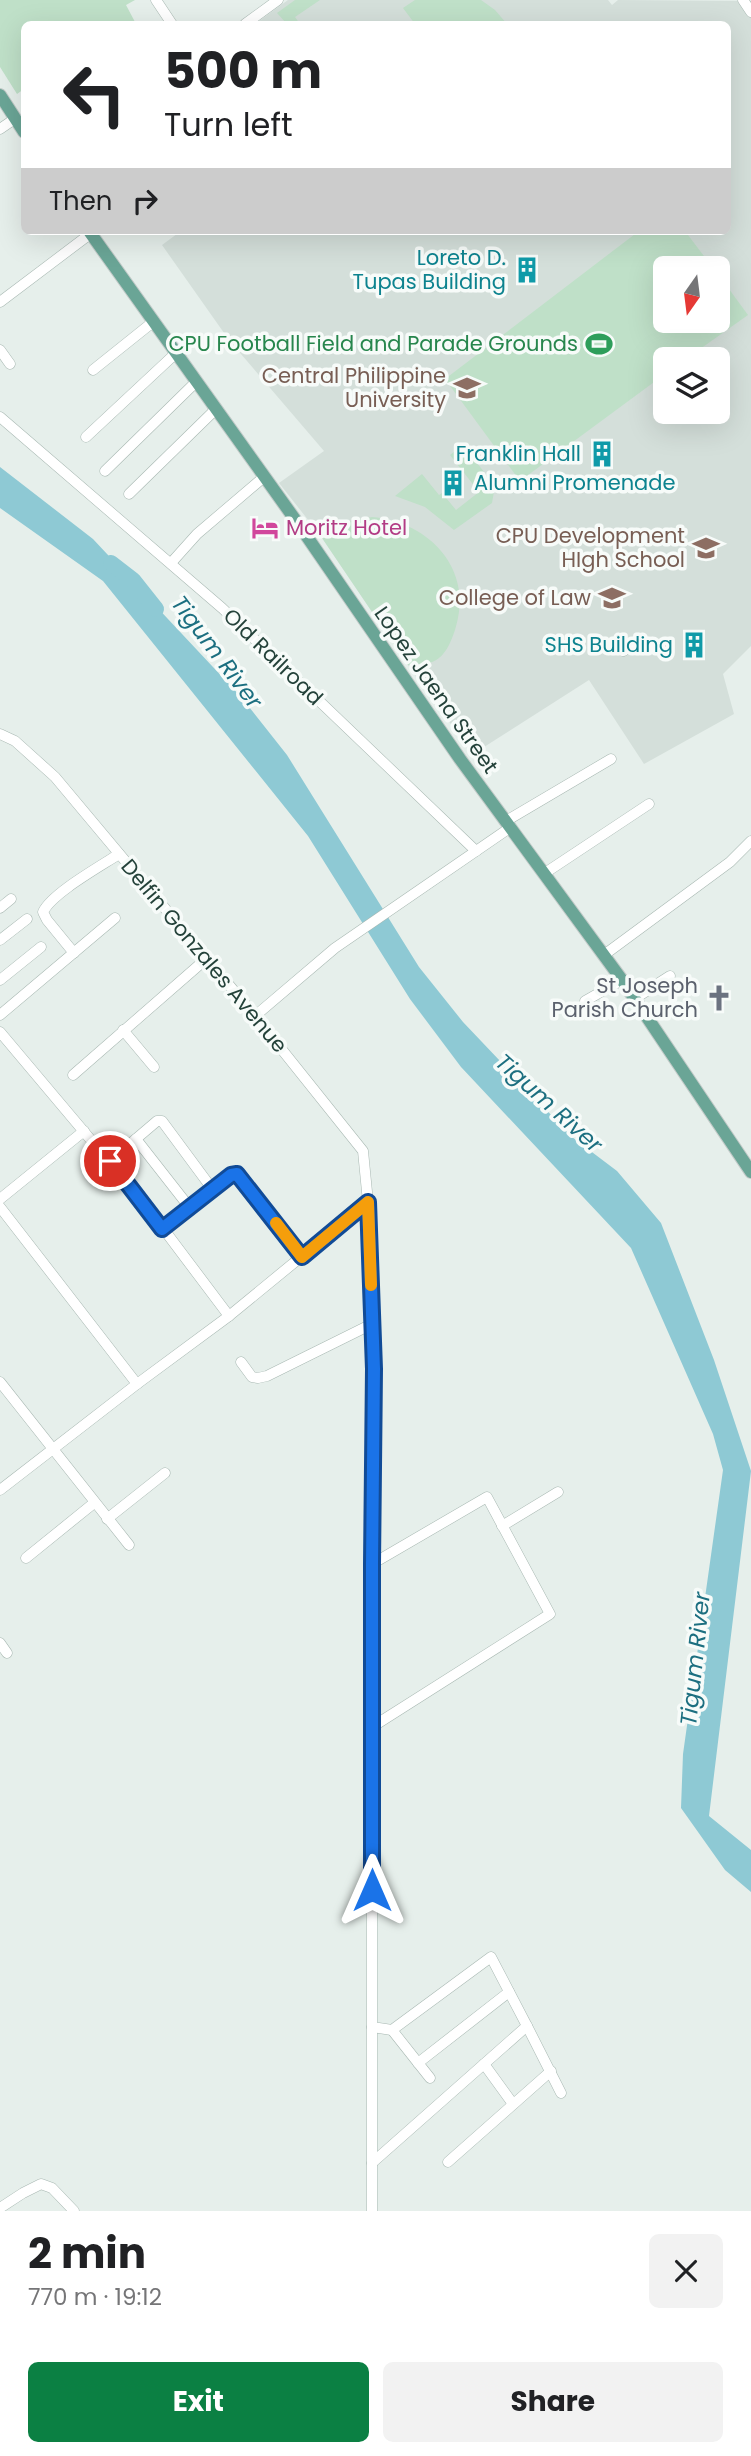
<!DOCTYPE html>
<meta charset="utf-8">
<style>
:root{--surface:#fff;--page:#f2f2f2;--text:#202124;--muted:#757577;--accent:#0b8043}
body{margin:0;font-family:Poppins,sans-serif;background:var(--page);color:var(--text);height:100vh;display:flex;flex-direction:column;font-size:26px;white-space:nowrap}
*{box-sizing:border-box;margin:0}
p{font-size:23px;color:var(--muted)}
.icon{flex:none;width:38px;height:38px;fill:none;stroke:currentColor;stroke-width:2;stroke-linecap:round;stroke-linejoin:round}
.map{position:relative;height:2211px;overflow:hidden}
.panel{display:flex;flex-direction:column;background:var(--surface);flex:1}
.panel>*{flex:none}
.hud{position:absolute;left:21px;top:21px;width:710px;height:214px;border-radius:10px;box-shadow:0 7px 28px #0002;background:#fff;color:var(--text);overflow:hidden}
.needle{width:46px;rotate:194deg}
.tools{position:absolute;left:653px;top:256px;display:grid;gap:14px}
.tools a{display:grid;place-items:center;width:77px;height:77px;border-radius:10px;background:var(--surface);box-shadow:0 7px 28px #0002;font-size:35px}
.pin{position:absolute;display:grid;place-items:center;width:60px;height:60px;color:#fff;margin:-30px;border:4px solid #fff;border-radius:50%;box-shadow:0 2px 7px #0007}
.me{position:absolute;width:77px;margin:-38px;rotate:0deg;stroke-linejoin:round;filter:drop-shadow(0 0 5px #0008)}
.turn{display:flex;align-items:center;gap:24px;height:147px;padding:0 28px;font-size:32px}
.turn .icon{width:91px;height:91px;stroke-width:2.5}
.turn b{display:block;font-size:49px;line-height:60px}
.then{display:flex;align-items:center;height:66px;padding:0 28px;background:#0003;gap:14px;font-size:26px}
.round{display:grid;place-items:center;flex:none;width:74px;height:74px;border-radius:10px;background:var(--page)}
.head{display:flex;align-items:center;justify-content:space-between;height:119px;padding:0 28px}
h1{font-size:42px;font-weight:700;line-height:52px}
.primary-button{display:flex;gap:14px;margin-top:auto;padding:14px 28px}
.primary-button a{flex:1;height:80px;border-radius:10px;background:var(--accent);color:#fff;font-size:28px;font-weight:700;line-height:80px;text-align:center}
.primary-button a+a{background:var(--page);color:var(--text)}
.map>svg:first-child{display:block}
.built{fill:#d4dfda;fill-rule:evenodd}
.green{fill:#bfe0c8}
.water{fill:#8ec9d4}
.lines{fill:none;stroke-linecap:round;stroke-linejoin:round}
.river{stroke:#8ec9d4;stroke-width:16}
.minor-casing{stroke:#a8b8b2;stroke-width:11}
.major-casing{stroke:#c2cac8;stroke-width:14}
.minor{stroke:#fff;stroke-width:10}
.major{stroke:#6aa596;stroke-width:12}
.route-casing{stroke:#114b97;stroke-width:18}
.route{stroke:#1a73e8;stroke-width:12}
.slow{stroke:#f59e0b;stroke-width:12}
.labels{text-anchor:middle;stroke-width:7;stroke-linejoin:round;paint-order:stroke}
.culture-label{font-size:21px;fill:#0d838f;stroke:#f7fbf9;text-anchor:end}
.leisure-label{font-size:21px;fill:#27864d;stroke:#f7fbf9;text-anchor:end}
.education-label{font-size:21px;fill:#785e54;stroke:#f7fbf9;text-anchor:end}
.hotel-label{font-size:21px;fill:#b23c85;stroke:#f7fbf9;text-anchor:start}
.street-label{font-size:21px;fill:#24423a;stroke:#f7fbf9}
.worship-label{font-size:21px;fill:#5b616d;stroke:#f7fbf9;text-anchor:end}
.water-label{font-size:23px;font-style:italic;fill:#1c6f80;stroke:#f7fbf9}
</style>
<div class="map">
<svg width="751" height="2211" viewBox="0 0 751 2211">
<rect width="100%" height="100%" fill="#e6efeb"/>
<path class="built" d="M288 0H608L612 5 618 0 751 1V646L723 674 734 714 644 764 589 680 473 754 414 674 320 535 279 483 324 451 229 340 162 245 181 231H728V24H255ZM665 268H718V320H665ZM665 359H718V411H665Z"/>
<g class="green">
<polygon points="0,0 135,0 126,5 135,22 131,24 24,24 24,89 17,94 0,67"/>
<polygon points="295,0 320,0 295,17 300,24 287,24 277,13"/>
<polygon points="415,0 481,0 495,10 507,24 415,24 403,8"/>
<polygon points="639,231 685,231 713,268 665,268 665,320 718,320 718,274 748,315 686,359 665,359 665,374 520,481 445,379"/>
<polygon points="463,445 495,486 492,503 454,530 425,507 395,496 422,474 439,495 442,493 456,510 479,492 450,455"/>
<path d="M372 517C430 522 475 570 455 630 452 639 447 652 439 658 431 665 418 664 408 665L320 535 344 522Z"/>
</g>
<polygon class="water" points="0,467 93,539 242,698 287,755 419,967 463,1022 572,1137 617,1171 661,1223 714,1360 751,1471 709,1816 751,1850 751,1892 725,1870 681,1808 683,1754 723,1470 713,1434 631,1248 461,1067 410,999 308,836 103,581 0,508"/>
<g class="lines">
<polyline class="river" points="111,563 133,580 156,609"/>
<g class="minor-casing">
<g id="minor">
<polyline points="156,0 172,24"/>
<polyline points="743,0 751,12"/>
<polyline points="245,24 278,0"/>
<polyline points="0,129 16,118"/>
<polyline points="0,302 94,231"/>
<polyline points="0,350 10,364"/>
<polyline points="93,370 153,322"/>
<polyline points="0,417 222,608 476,851"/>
<polyline points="86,437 175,354"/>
<polyline points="105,471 196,382"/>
<polyline points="129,494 215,410"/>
<polyline points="171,563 197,534 264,477"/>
<polyline points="623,651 642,639"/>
<polyline points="0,734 15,741 55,777 255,1016 363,1151 368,1202 374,1369 372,1564 372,2211"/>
<polyline points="506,821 611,759"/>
<polyline points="545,873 649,804"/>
<polyline points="0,908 11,899"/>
<polyline points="0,940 27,919"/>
<path d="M74 953 47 920 43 912C52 893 101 866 119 854"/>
<polyline points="604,955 730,862 751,841"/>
<polyline points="0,980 41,947"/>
<polyline points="634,999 670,976"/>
<polyline points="585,1001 622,980"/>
<polyline points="0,1015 115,918"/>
<polyline points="255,1016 335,948 511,827"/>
<polyline points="123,1030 154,1067"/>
<polyline points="0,1032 144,1203 229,1316"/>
<polyline points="73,1075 206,959"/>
<polyline points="136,1139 190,1208"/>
<polyline points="110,1161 157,1121 162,1121 213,1190"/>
<polyline points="0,1199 84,1131"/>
<polyline points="0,1207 137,1384"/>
<polyline points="162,1229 231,1175 237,1174 302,1257"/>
<polyline points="241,1362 252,1377 258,1378 267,1376 372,1324"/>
<polyline points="0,1382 129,1545"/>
<polyline points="0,1490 137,1384 229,1316 368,1202"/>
<polyline points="107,1519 165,1473"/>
<polyline points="502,1526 558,1492"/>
<polyline points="26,1558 94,1503"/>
<polyline points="372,1564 487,1497 550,1614 372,1727"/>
<polyline points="0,1643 7,1653"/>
<polyline points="527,2026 561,2093"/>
<polyline points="372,2027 392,2030 491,1957 527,2026 372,2163"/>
<polyline points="392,2030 430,2078"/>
<polyline points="418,2063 509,1992"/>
<polyline points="484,2064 513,2104"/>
<polyline points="448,2162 551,2071"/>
<polyline points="0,2208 23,2193 41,2184 52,2188 74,2211"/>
</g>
</g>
<g class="major-casing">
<g id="major">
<polyline points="0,95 24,132"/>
<polyline points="89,231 299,525 460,759 622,980 751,1172"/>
</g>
</g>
<use href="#minor" class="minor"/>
<use href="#major" class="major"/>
</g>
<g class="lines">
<g class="route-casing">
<polyline id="route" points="110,1161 162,1229 231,1175 237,1174 302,1257 368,1202 374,1369 372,1564 372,1890"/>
</g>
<use href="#route" class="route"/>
<polyline class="slow" points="276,1223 302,1257 368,1202 371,1285"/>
</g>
<defs>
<g id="building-bare" transform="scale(2.1)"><path d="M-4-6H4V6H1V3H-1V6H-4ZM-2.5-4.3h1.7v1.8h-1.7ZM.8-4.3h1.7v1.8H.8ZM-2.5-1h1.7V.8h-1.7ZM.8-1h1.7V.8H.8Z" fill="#0f9aa8" stroke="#f7fbf9" stroke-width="2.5" paint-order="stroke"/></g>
<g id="stadium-bare" transform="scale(2.1)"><path d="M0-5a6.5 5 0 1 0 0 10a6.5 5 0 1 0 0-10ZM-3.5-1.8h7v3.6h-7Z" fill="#2e9e5b" stroke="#f7fbf9" stroke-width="2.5" paint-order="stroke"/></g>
<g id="university-bare" transform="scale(2.1)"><path d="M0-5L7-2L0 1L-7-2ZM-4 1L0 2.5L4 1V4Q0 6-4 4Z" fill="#8d6e63" stroke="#f7fbf9" stroke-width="2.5" paint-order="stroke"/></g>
<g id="hotel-bare" transform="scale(2.1)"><path d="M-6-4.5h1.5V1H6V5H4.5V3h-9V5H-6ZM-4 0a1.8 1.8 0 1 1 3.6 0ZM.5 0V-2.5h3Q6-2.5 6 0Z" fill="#d1479c" stroke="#f7fbf9" stroke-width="2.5" paint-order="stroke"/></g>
<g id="school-bare" transform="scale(2.1)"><path d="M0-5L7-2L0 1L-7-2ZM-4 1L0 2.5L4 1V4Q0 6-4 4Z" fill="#8d6e63" stroke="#f7fbf9" stroke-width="2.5" paint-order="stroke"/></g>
<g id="church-bare" transform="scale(2.1)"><path d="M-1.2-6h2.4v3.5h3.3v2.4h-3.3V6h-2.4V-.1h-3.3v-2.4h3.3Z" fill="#6b7280" stroke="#f7fbf9" stroke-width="2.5" paint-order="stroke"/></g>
</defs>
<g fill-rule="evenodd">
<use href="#building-bare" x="527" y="270"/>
<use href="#stadium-bare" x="599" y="344"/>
<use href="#university-bare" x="467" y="388"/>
<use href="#building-bare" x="602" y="454"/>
<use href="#building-bare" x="453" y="483"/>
<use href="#hotel-bare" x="265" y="528"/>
<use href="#school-bare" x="706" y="548"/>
<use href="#university-bare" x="612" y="598"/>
<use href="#building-bare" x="694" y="645"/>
<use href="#church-bare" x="719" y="998"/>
</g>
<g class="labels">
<g class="culture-label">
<text x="506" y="265">Loreto D.<tspan x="506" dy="24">Tupas Building</tspan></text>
<text x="581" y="461">Franklin Hall</text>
<text x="474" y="490" text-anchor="start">Alumni Promenade</text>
<text x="673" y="652">SHS Building</text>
</g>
<g class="leisure-label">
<text x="578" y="351">CPU Football Field and Parade Grounds</text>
</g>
<g class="education-label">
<text x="446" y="383">Central Philippine<tspan x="446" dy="24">University</tspan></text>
<text x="685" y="543">CPU Development<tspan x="685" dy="24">HIgh School</tspan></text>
<text x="591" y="605">College of Law</text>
</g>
<g class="hotel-label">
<text x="286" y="535">Moritz Hotel</text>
</g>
<g class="street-label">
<text transform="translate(273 657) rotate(44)" y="7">Old Railroad</text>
<text transform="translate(436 690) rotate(55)" y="7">Lopez Jaena Street</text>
<text transform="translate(204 956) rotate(50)" y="7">Delfin Gonzales Avenue</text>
</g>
<g class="worship-label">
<text x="698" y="993">St Joseph<tspan x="698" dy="24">Parish Church</tspan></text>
</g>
<g class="water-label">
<text transform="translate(217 652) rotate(53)" y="8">Tigum River</text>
<text transform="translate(549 1103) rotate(42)" y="8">Tigum River</text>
<text transform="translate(695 1659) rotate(-84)" y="8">Tigum River</text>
</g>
</g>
</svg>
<div class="tools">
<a><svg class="needle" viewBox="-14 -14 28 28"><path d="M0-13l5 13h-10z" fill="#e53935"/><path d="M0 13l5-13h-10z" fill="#757577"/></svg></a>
<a><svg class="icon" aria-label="layers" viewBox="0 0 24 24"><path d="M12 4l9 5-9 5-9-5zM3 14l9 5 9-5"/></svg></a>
</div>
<div class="pin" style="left:110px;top:1161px;background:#d93025"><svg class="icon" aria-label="arrive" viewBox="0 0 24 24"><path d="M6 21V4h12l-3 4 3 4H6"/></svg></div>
<svg class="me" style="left:372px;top:1890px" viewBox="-20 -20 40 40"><path d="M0-17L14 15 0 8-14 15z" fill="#1a73e8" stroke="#fff" stroke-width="4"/></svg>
<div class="hud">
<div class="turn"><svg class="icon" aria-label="left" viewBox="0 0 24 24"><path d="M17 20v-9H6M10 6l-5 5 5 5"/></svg><div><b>500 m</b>Turn left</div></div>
<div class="then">Then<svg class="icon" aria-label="right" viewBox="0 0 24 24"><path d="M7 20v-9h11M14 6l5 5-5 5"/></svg></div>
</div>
</div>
<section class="panel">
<div class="head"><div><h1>2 min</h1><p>770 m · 19:12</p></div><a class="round"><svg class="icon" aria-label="close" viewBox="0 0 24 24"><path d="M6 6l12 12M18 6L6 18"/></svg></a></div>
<div class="primary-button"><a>Exit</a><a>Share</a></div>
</section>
